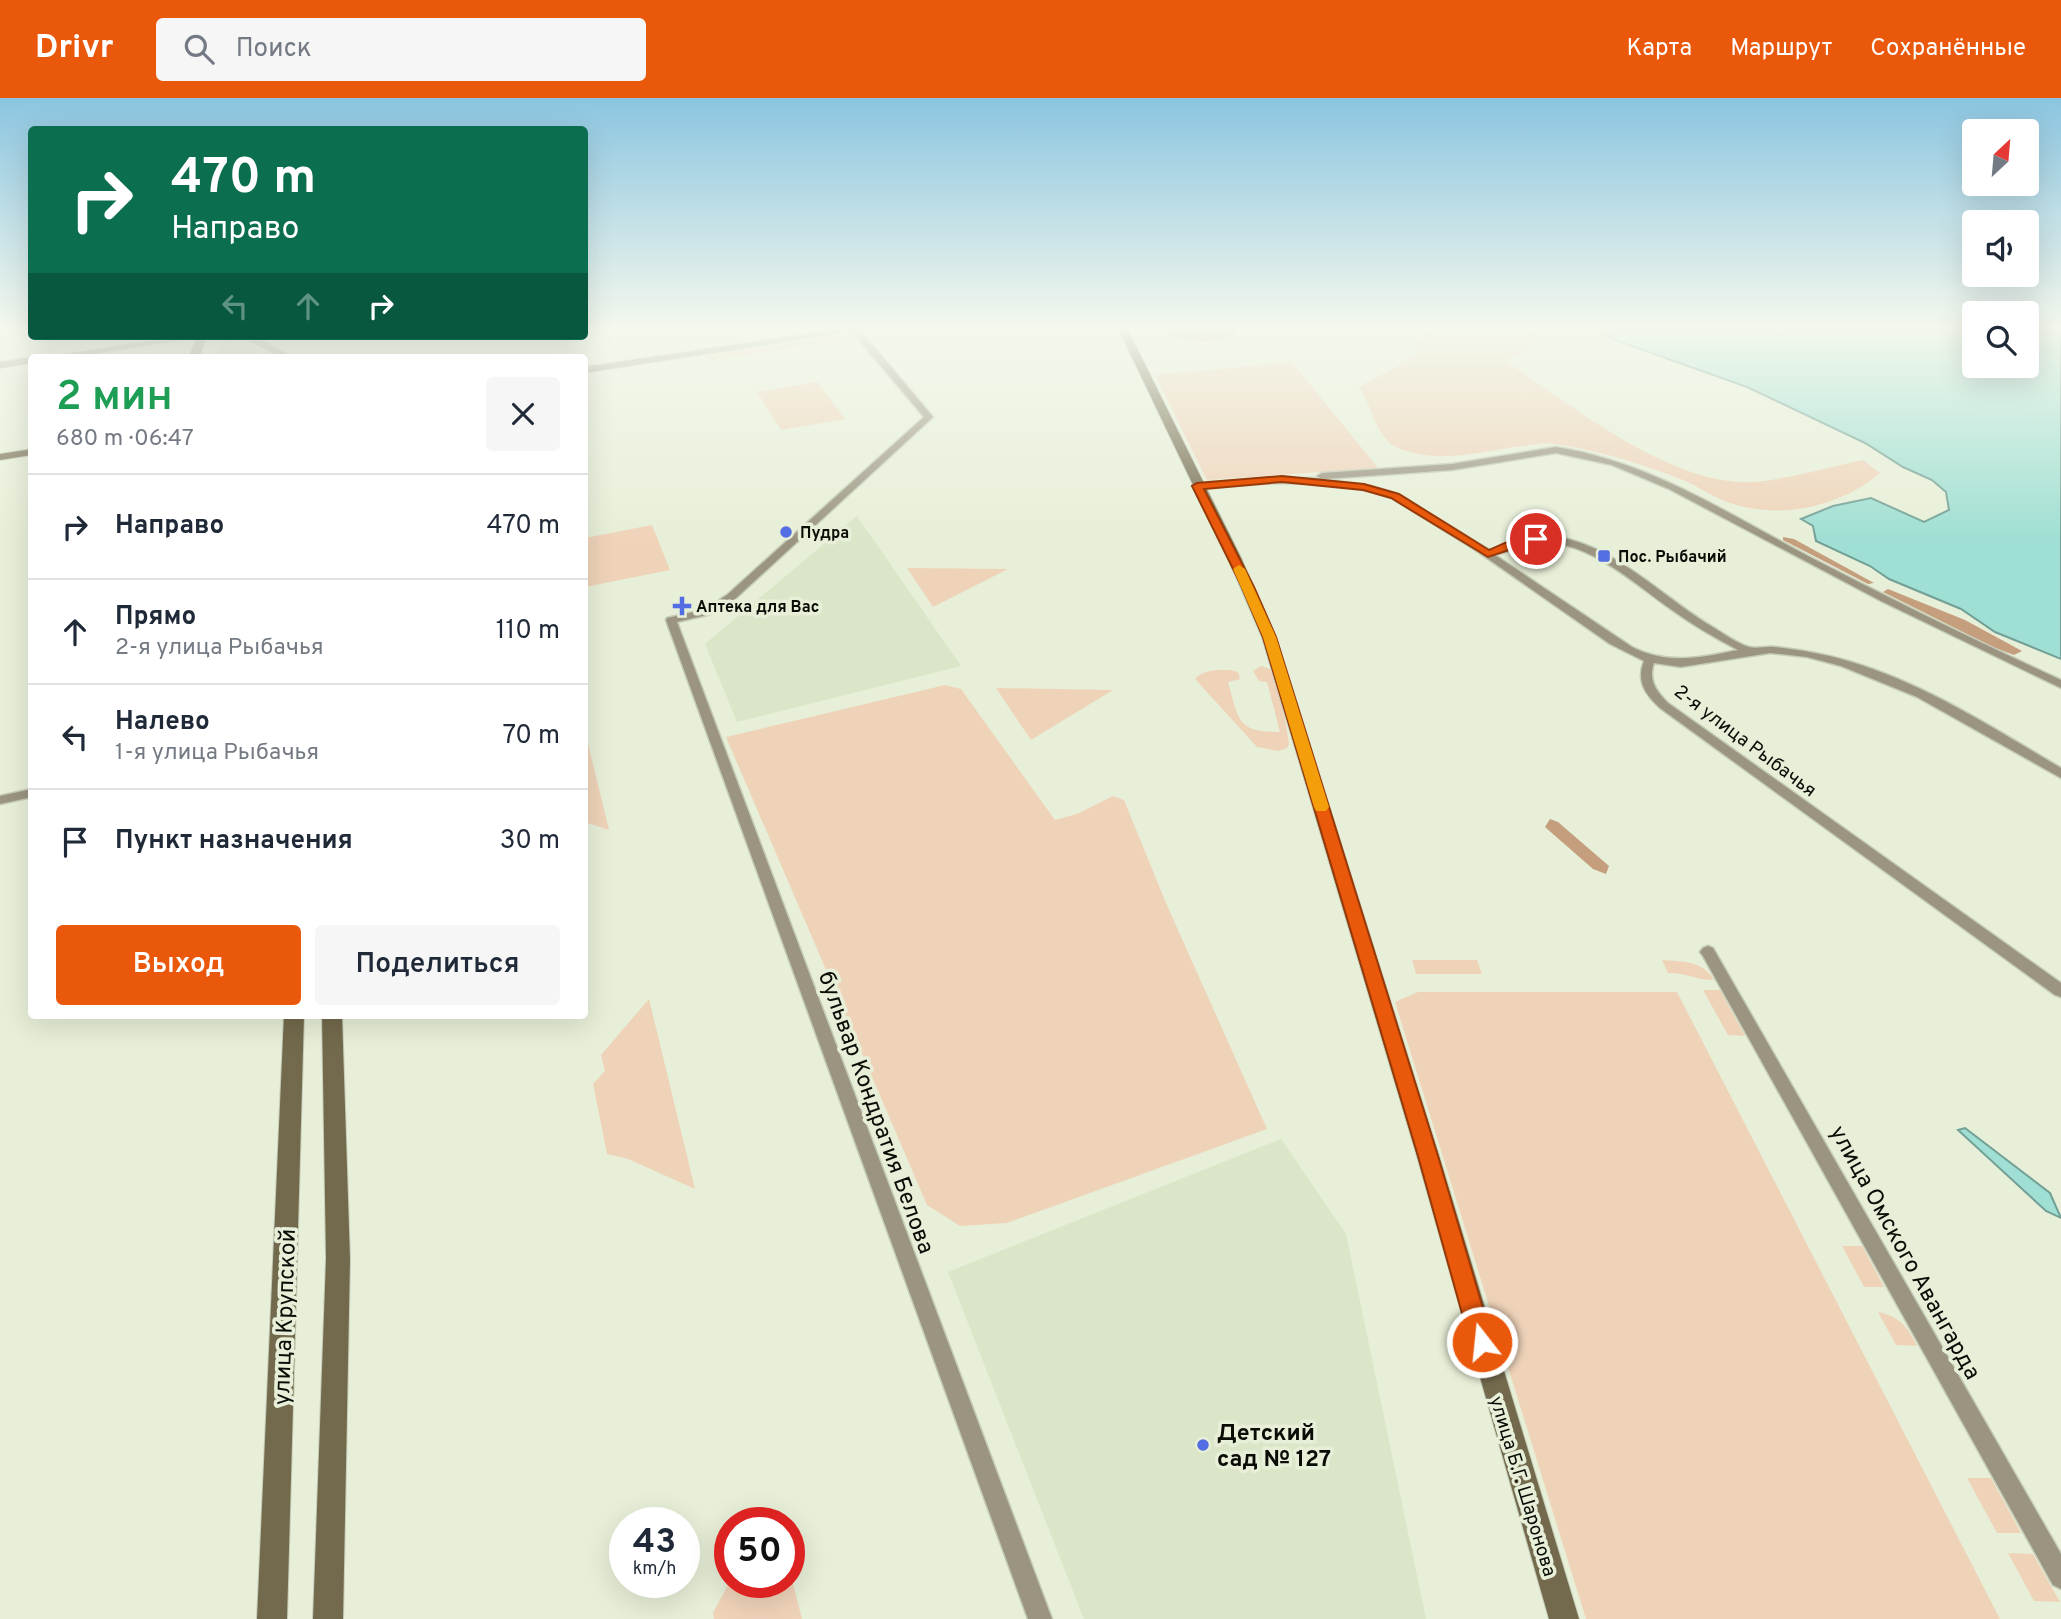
<!DOCTYPE html>
<html lang="ru">
<meta charset="utf-8">
<style>
:root{--surface:#fff;--page:#f6f6f7;--text:#1f2937;--muted:#747a83;--line:#e0e1e3;--accent:#ea580c}
body{margin:0;font-family:Overpass,sans-serif;background:var(--page);color:var(--text);height:100vh;display:flex;flex-direction:column;font-size:26px;white-space:nowrap}
*{box-sizing:border-box;margin:0}
p{font-size:23px;color:var(--muted)}
.icon{flex:none;width:38px;height:38px;fill:none;stroke:currentColor;stroke-width:2;stroke-linecap:round;stroke-linejoin:round}
.map{position:relative;flex:1;overflow:hidden}
.panel{position:absolute;left:28px;top:256px;width:560px;height:665px;display:flex;flex-direction:column;background:var(--surface);border-radius:7px;box-shadow:0 7px 28px #0002}
.panel>*{flex:none}
.guide{position:absolute;left:28px;top:28px;width:560px;height:214px;border-radius:7px;box-shadow:0 7px 28px #0002;background:#0b6e4f;color:#fff;overflow:hidden}
.needle{width:46px;rotate:26deg}
.buttons{position:absolute;left:1962px;top:21px;display:grid;gap:14px}
.buttons a{display:grid;place-items:center;width:77px;height:77px;border-radius:7px;background:var(--surface);box-shadow:0 7px 28px #0002;font-size:35px}
.speed{position:absolute;left:609px;top:1409px;display:flex;gap:14px;font-size:35px;font-weight:700;text-align:center}
.speed>*{display:grid;place-content:center;width:91px;height:91px;border-radius:50%;background:var(--surface);box-shadow:0 7px 28px #0002;line-height:1}
.speed small{font-size:18px;font-weight:400}
.speed .limit{border:10px solid #d22;background:#fff;color:#111}
.pin{position:absolute;display:grid;place-items:center;width:60px;height:60px;color:#fff;margin:-30px;border:4px solid #fff;border-radius:50%;box-shadow:0 2px 7px #0007}
.me{position:absolute;width:77px;margin:-38px;rotate:344deg;stroke-linejoin:round;filter:drop-shadow(0 0 5px #0008)}
.turn{display:flex;align-items:center;gap:24px;height:147px;padding:0 28px;font-size:32px}
.turn .icon{width:91px;height:91px;stroke-width:2.5}
.turn b{display:block;font-size:49px;line-height:60px}
.lanes{display:flex;align-items:center;height:66px;padding:0 28px;background:#0003;justify-content:center;gap:35px;direction:ltr}
.lanes .off{opacity:.35}
.round{display:grid;place-items:center;flex:none;width:74px;height:74px;border-radius:7px;background:var(--page)}
.overview{display:flex;align-items:center;justify-content:space-between;height:119px;padding:0 28px}
h1{font-size:42px;font-weight:600;line-height:52px;color:#1e9e55}
.primary-button{display:flex;gap:14px;margin-top:auto;padding:14px 28px}
.primary-button a{flex:1;height:80px;border-radius:7px;background:var(--accent);color:#fff;font-size:28px;font-weight:600;line-height:80px;text-align:center}
.primary-button a+a{background:var(--page);color:var(--text)}
ul{padding:0;list-style:none}
li{display:flex;align-items:center;gap:21px;height:105px;padding:0 28px;border-top:2px solid var(--line)}
li div{flex:1}
li b{display:block;font-size:26px}
li em{font-style:normal}
header{display:flex;align-items:center;gap:42px;box-sizing:border-box;height:98px;padding:0 35px;background:var(--accent);color:#fff}
header strong{font-size:33px}
nav{display:flex;gap:38px;margin-inline-start:auto;font-size:24px}
.search{width:490px;height:63px;background:var(--page);display:flex;align-items:center;gap:18px;box-sizing:border-box;padding:0 24px;border-radius:7px;color:var(--muted);font-size:26px}
.map>svg:first-child{display:block}
.built{fill:#dbe5c7}
.green{fill:#efd3b9}
.forest{fill:#c59f7d}
.water{fill:#a0dfd3;stroke:#73a096;stroke-width:2}
.lines{fill:none;stroke-linecap:round;stroke-linejoin:round}
.minor-casing{stroke:#c4cbb6;stroke-width:3}
.tertiary-casing{stroke:#c4cbb6;stroke-width:2}
.secondary-casing{stroke:#c4cbb6;stroke-width:2}
.minor{fill:#9a9480;fill-rule:evenodd}
.tertiary{fill:#9a9480;fill-rule:evenodd}
.secondary{fill:#736a4d;fill-rule:evenodd}
.route{fill:#ea580c;stroke:#983908;stroke-width:2}
.slow{fill:#f59e0b}
.poi-dot{fill:#536de2;stroke:#e7efd8;stroke-width:2.5}
.labels{text-anchor:middle;stroke-width:7;stroke-linejoin:round;paint-order:stroke}
.far-poi-label{font-size:16px;font-weight:bold;fill:#0a0c06;stroke:#e7efd8;text-anchor:start}
.street-label{font-size:19px;fill:#0a0c06;stroke:#e7efd8}
.near-street-label{font-size:23px;fill:#0a0c06;stroke:#e7efd8}
.near-poi-label{font-size:23px;font-weight:bold;fill:#0a0c06;stroke:#e7efd8;text-anchor:start}
</style>
<header>
<strong>Drivr</strong>
<div class="search"><svg class="icon" aria-label="search" viewBox="0 0 24 24"><circle cx="10" cy="10" r="6"/><path d="M15 15l6 6"/></svg>Поиск</div>
<nav><a>Карта</a><a>Маршрут</a><a>Сохранённые</a></nav>
</header>
<div class="map">
<svg width="2061" height="1521" viewBox="0 0 2061 1521">
<rect width="100%" height="100%" fill="#e7efd8"/>
<g class="built">
<polygon points="231,242 266,259 218,259 221,244"/>
<polygon points="857,418 961,568 737,624 705,546"/>
<polygon points="1281,1041 1346,1136 1426,1521 1084,1521 948,1174"/>
</g>
<g class="green">
<path d="M1443 228C1469 228 1521 221 1539 240L1534 247 1506 263C1571 307 1671 388 1752 384 1784 382 1830 369 1863 362L1880 375C1840 409 1780 422 1730 405 1714 400 1699 389 1683 382 1643 366 1597 352 1555 346 1545 344 1533 347 1523 348 1480 353 1440 367 1398 350 1376 341 1372 307 1359 289L1418 257 1413 241Z"/>
<polygon points="851,237 855,241 710,262 708,257"/>
<polygon points="1292,264 1378,370 1207,382 1155,277"/>
<polygon points="817,284 845,321 781,332 757,294"/>
<polygon points="652,427 670,472 585,489 585,440"/>
<polygon points="907,470 1008,471 933,509"/>
<path d="M1261 568 1273 572 1284 614 1289 646 1287 650 1278 653 1257 649 1195 581C1203 571 1226 570 1238 574L1240 581 1228 584C1239 622 1236 634 1280 634L1267 584 1259 583 1253 573Z"/>
<polygon points="945,587 961,591 1055,722 1077,716 1113,698 1124,702 1166,805 1267,1031 1007,1125 960,1128 927,1107 726,639"/>
<polygon points="996,590 1113,592 1031,642"/>
<polygon points="585,633 609,732 585,724"/>
<polygon points="1412,862 1477,862 1482,876 1416,876"/>
<path d="M1662 862C1684 864 1702 862 1714 882 1697 882 1686 875 1668 875Z"/>
<polygon points="1703,892 1720,892 1745,938 1728,937"/>
<polygon points="1418,894 1677,894 2000,1521 1586,1521 1395,904"/>
<polygon points="649,901 695,1091 628,1061 607,1056 593,986 605,973 601,957"/>
<polygon points="1842,1148 1862,1148 1884,1189 1864,1189"/>
<path d="M1878 1214C1900 1219 1907 1228 1917 1248L1896 1247Z"/>
<polygon points="1967,1380 1991,1380 2021,1435 1997,1435"/>
<polygon points="2008,1455 2033,1456 2060,1504 2034,1503"/>
<polygon points="789,1469 802,1521 714,1521 713,1515 730,1483 789,1484"/>
</g>
<g class="forest">
<path d="M1184 228H1231L1235 236C1220 246 1180 245 1165 233Z"/>
<polygon points="1783,439 1794,441 1874,485 1868,486 1783,442"/>
<polygon points="1888,491 1965,522 2022,553 2014,557 1995,550 1883,494"/>
<polygon points="1550,721 1558,724 1609,768 1606,776 1593,771 1545,729"/>
</g>
<g class="water">
<polygon points="1591,228 1974,228 1974,268 2026,268 2027,228 2061,228 2061,561 1995,534 1961,511 1889,481 1870,468 1816,443 1813,428 1801,421 1833,408 1871,400 1924,424 1949,412 1946,394 1932,382 1903,369 1865,345 1747,289 1615,242"/>
<polygon points="1965,1030 2050,1095 2061,1120 2046,1113 1958,1032"/>
</g>
<g class="lines">
<g class="minor-casing">
<g id="minor">
<polygon points="852,230 858,230 933,319 735,501 711,516 677,524 1052,1521 1028,1521 666,522 667,520 703,512 727,497 924,319 852,234"/>
<path d="M1556 349C1650 364 1725 414 1808 458 1891 501 1976 543 2061 582V590L1881 503 1669 391 1612 367 1556 355 1452 372 1324 381 1371 388 1398 396 1489 452C1507 446 1526 438 1545 438 1606 439 1662 499 1711 528 1723 535 1736 545 1749 549 1756 551 1767 548 1775 549 1800 552 1824 556 1848 563 1924 585 1993 630 2061 670V680L1917 599 1841 568 1807 559 1770 555 1681 569 1654 565C1648 582 1656 593 1668 605L2061 885V899L2055 897 1660 610C1645 596 1636 583 1644 563L1610 546 1474 451 1392 400 1369 393 1322 386 1272 385 1197 391 1192 388 1197 385 1272 380H1320L1317 378 1322 375 1452 366ZM1538 444C1590 443 1632 484 1672 512 1693 527 1715 540 1738 552 1700 560 1668 567 1632 549L1495 457Z"/>
<polygon points="32,691 32,699 0,706 0,698"/>
<polygon points="1708,848 1713,850 2061,1456 2061,1491 2053,1487 1703,858 1700,854 1703,850"/>
</g>
</g>
<g class="tertiary-casing">
<g id="tertiary">
<polygon points="862,228 885,228 584,275 584,269"/>
<polygon points="182,238 206,238 73,259 48,259"/>
<polygon points="240,238 252,238 293,259 281,259"/>
<polygon points="32,259 32,265 0,270 0,264"/>
</g>
</g>
<g class="secondary-casing">
<g id="secondary">
<polygon points="1117,228 1126,228 1241,460 1276,539 1439,1058 1579,1521 1549,1521 1417,1058 1262,539 1228,460"/>
<polygon points="197,238 207,238 199,259 189,259"/>
<polygon points="32,351 32,357 0,362 0,356"/>
<polygon points="284,917 304,917 287,1521 257,1521"/>
<polygon points="322,917 342,917 350,1161 343,1521 313,1521 326,1161"/>
</g>
</g>
<use href="#minor" class="minor"/>
<use href="#tertiary" class="tertiary"/>
<use href="#secondary" class="secondary"/>
</g>
<linearGradient id="sky" x2="0" y2="1"><stop stop-color="#8bc5e0"/><stop offset="0.52" stop-color="#f4f8ed"/><stop offset="1" stop-color="#f4f8ed" stop-opacity="0"/></linearGradient>
<rect width="2061" height="441" fill="url(#sky)"/>
<path class="route" d="M1282 378 1364 386 1399 396 1489 452C1503 446 1528 432 1542 441L1488 459 1391 400 1363 392 1282 384 1204 391 1254 489 1276 539 1438 1058 1493 1244 1490 1252 1482 1255 1473 1252 1470 1244 1418 1058 1263 539 1242 489 1192 388 1197 385Z"/>
<polygon class="slow" points="1239,467 1245,471 1276,539 1329,709 1326,713 1316,713 1314,709 1263,539 1233,471"/>
<g class="poi-dot">
<circle cx="786" cy="434" r="7"/>
<rect x="1597" y="451" width="14" height="14" rx="3.5"/>
<path d="M678.5 497.5h7v7h7v7h-7v7h-7v-7h-7v-7h7z"/>
<circle cx="1203" cy="1347" r="7"/>
</g>
<g class="labels">
<g class="far-poi-label">
<text x="800" y="440">Пудра</text>
<text x="1618" y="464">Пос. Рыбачий</text>
<text x="696" y="514">Аптека для Вас</text>
</g>
<g class="street-label">
<text transform="translate(1746 642) rotate(37)" y="7">2-я улица Рыбачья</text>
<text transform="translate(1524 1388) rotate(73)" y="7">улица Б.Г. Шаронова</text>
</g>
<g class="near-street-label">
<text transform="translate(877 1014) rotate(70)" y="8">бульвар Кондратия Белова</text>
<text transform="translate(1906 1154) rotate(61)" y="8">улица Омского Авангарда</text>
<text transform="translate(284 1219) rotate(-88)" y="8">улица Крупской</text>
</g>
<g class="near-poi-label">
<text x="1217" y="1342">Детский<tspan x="1217" dy="26">сад № 127</tspan></text>
</g>
</g>
</svg>
<div class="buttons">
<a><svg class="needle" viewBox="-14 -14 28 28"><path d="M0-13l5 13h-10z" fill="#e53935"/><path d="M0 13l5-13h-10z" fill="#747a83"/></svg></a>
<a><svg class="icon" aria-label="sound" viewBox="0 0 24 24"><path d="M4 9h4l5-4v14l-5-4H4zM17 9q2 3 0 6"/></svg></a>
<a><svg class="icon" aria-label="search" viewBox="0 0 24 24"><circle cx="10" cy="10" r="6"/><path d="M15 15l6 6"/></svg></a>
</div>
<div class="speed"><div>43<small>km/h</small></div><div class="limit">50</div></div>
<div class="pin" style="left:1536px;top:441px;background:#d93025"><svg class="icon" aria-label="arrive" viewBox="0 0 24 24"><path d="M6 21V4h12l-3 4 3 4H6"/></svg></div>
<svg class="me" style="left:1482px;top:1244px" viewBox="-20 -20 40 40"><circle r="17" fill="#ea580c" stroke="#fff" stroke-width="3"/><path d="M0-11L8 9 0 5-8 9z" fill="#fff"/></svg>
<div class="guide">
<div class="turn"><svg class="icon" aria-label="right" viewBox="0 0 24 24"><path d="M7 20v-9h11M14 6l5 5-5 5"/></svg><div><b>470 m</b>Направо</div></div>
<div class="lanes"><svg class="icon off" aria-label="left" viewBox="0 0 24 24"><path d="M17 20v-9H6M10 6l-5 5 5 5"/></svg><svg class="icon off" aria-label="ahead" viewBox="0 0 24 24"><path d="M12 20V5M6 11l6-6 6 6"/></svg><svg class="icon" aria-label="right" viewBox="0 0 24 24"><path d="M7 20v-9h11M14 6l5 5-5 5"/></svg></div>
</div>
<section class="panel">
<div class="overview"><div><h1>2 мин</h1><p>680 m · 06:47</p></div><a class="round"><svg class="icon" aria-label="close" viewBox="0 0 24 24"><path d="M6 6l12 12M18 6L6 18"/></svg></a></div>
<ul>
<li><svg class="icon" aria-label="right" viewBox="0 0 24 24"><path d="M7 20v-9h11M14 6l5 5-5 5"/></svg><div><b>Направо</b></div><em>470 m</em></li>
<li><svg class="icon" aria-label="ahead" viewBox="0 0 24 24"><path d="M12 20V5M6 11l6-6 6 6"/></svg><div><b>Прямо</b><p>2-я улица Рыбачья</p></div><em>110 m</em></li>
<li><svg class="icon" aria-label="left" viewBox="0 0 24 24"><path d="M17 20v-9H6M10 6l-5 5 5 5"/></svg><div><b>Налево</b><p>1-я улица Рыбачья</p></div><em>70 m</em></li>
<li><svg class="icon" aria-label="arrive" viewBox="0 0 24 24"><path d="M6 21V4h12l-3 4 3 4H6"/></svg><div><b>Пункт назначения</b></div><em>30 m</em></li>
</ul>
<div class="primary-button"><a>Выход</a><a>Поделиться</a></div>
</section>
</div>
